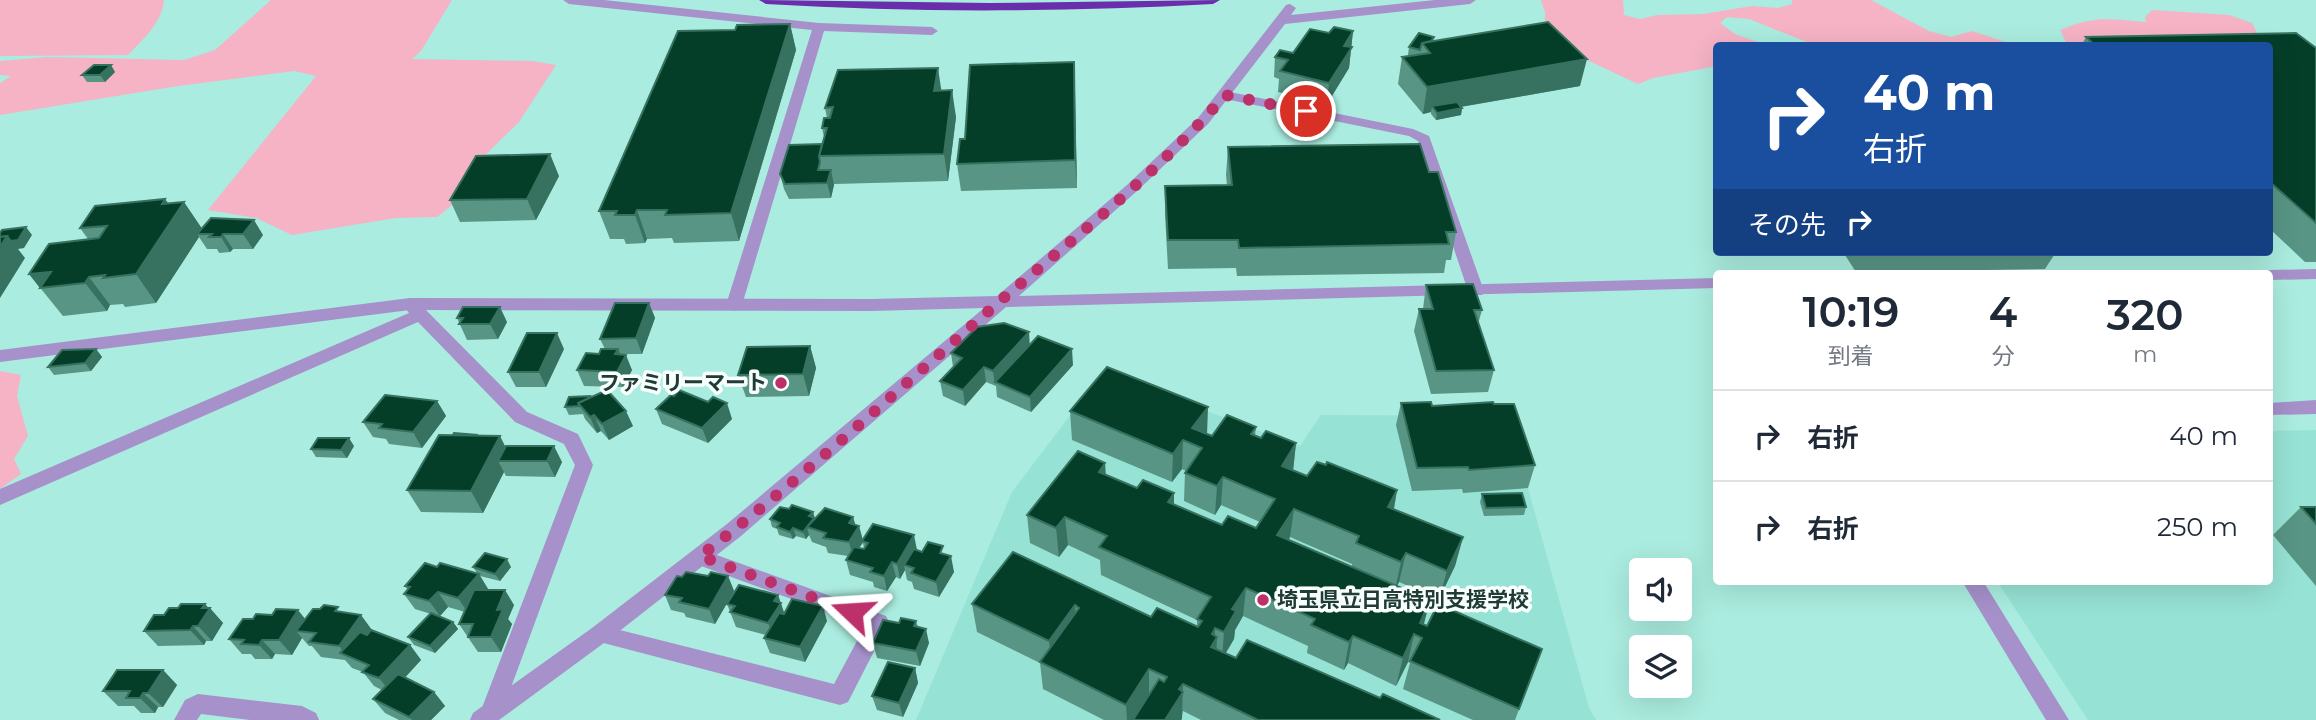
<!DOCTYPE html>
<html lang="ja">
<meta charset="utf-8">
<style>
:root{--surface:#fff;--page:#f6f6f7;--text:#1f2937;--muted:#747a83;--line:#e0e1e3}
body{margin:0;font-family:Montserrat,"Noto Sans JP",sans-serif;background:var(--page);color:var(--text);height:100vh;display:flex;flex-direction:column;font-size:26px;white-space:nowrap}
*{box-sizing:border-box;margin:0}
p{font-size:23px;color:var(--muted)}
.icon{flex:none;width:38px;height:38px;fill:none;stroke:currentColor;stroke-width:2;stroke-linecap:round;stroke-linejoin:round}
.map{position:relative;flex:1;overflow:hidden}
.sheet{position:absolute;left:1713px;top:270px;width:560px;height:315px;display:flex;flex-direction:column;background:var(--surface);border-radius:7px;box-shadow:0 7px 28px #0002}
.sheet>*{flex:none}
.banner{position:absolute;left:1713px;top:42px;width:560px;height:214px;border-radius:7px;box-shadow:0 7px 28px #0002;background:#1a4fa0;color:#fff;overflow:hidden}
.buttons{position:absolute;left:1629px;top:558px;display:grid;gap:14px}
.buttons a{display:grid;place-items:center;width:63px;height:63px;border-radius:7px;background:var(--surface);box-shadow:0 7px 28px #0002;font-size:35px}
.pin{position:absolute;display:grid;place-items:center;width:60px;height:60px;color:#fff;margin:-30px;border:4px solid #fff;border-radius:50%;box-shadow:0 2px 7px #0007}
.me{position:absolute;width:77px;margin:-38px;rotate:290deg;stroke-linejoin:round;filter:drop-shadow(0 0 5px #0008)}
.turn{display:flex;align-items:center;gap:24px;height:147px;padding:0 35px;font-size:32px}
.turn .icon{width:91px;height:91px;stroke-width:2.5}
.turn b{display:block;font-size:49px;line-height:60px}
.then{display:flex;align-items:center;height:66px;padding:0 35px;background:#0003;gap:14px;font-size:26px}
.eta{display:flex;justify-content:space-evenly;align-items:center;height:119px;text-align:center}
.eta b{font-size:42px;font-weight:600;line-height:49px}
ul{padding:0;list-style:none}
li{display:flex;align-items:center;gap:21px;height:91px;padding:0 35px;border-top:2px solid var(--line)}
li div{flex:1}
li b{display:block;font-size:26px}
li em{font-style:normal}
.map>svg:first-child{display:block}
.built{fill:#96e2d4}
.green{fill:#f5b3c5}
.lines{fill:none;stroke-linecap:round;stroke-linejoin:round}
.minor{fill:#a691ca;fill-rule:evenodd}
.tertiary{fill:#a691ca;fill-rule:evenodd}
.motorway{fill:#6a2dab;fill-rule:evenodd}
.wall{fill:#589584;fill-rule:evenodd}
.shaded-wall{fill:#36725f}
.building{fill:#053e28;stroke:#36725f;stroke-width:2}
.route{stroke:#bc3169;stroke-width:12;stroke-dasharray:0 21.6}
.poi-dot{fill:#bc3169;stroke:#f9fffd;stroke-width:2.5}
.labels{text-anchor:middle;stroke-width:7;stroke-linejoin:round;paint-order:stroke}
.poi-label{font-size:21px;font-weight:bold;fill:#213c37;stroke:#f9fffd;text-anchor:end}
</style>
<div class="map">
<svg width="2316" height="720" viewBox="0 0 2316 720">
<rect width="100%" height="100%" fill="#aaecdf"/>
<g class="built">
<polygon points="1103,372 1300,446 1321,415 1508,416 1589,708 1596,720 916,720 1012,492"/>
<polygon points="2316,430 2316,720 2088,720 1997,581 2270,581 2270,431"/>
</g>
<g class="green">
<path d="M0 0H164C162 23 143 39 128 55L0 56Z"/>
<polygon points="271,0 452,0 421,51 412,59 532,61 556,65 519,122 480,160 452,205 437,217 396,218 292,235 256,218 208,210 316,76 294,71 178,86 0,115 0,83 11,76 0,75 0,61 47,57 184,60 215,50"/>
<polygon points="1541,0 1623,0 1624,15 1640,19 1657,15 1703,14 1752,6 1778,8 1792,4 1792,0 1871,0 1929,31 1951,37 1972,31 2015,45 1814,45 1749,19 1727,17 1720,23 1735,34 1766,45 1717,46 1717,66 1653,78 1638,84 1574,54 1545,31 1545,12"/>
<path d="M2152 10 2229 15 2252 23 2258 35 2149 45 2061 46 2066 42 2060 30C2095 15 2109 19 2146 22L2145 17Z"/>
<polygon points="0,371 21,375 17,396 28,436 14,459 21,474 0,489"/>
</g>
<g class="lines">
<g class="minor">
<polygon points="563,0 604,0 819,23 932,27 938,31 932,35 824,31 742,305 734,311 726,305 812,30 569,4"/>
<polygon points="1225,91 1413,129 1429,136 1484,291 1482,295 1470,295 1468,291 1418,141 1409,136 1220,98 1220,92"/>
<polygon points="410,298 416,300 527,412 578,434 593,465 499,720 483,720 480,713 575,465 564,444 515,422 418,322 0,505 0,489 409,313 402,304"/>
<polygon points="2316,400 2316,414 2270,415 2270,403"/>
<polygon points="700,549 886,616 889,622 848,702 840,705 592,640 589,634 592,628 600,625 834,684 865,626 693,563 690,557 693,551"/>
<polygon points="1962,581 1983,581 2069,720 2046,720"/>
<polygon points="198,694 302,706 316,713 319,720 250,720 201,714 197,720 174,720 185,700"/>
</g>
<g class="tertiary">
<polygon points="1435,0 1476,0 1470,4 1285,24 1208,124 1137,191 1019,296 1717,278 1717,288 1006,307 741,536 608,640 499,720 470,720 473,713 592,628 727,524 984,308 871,311 410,310 0,362 0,350 410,298 871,299 997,296 1127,185 1198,118 1286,5 1290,4 1296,8 1291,15"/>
<polygon points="2316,269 2316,279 2270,280 2270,273 2263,273 2270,270"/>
</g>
<path class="motorway" d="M759 0 990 3 1220 0 1213 4C1064 12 915 13 766 4Z"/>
</g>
<g class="wall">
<polygon points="790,24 796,50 739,241 674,243 672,238 647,239 645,243 626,244 624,239 610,239 599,211 735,30"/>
<polygon points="1353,31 1349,68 1327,104 1278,92 1279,79 1274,77 1275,57 1293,53 1329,33"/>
<polygon points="2296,33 2316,48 2316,262 2305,262 2270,229 2270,46 2081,46 2086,37"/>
<polygon points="1434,37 1433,41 1580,86 1461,107 1462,108 1461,115 1436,120 1431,114 1431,112 1423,114 1398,84 1402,57 1412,56 1408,55 1409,47"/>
<polygon points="1074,62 1077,188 961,191 957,164 965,139"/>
<polygon points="115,72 105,82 87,82 82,75"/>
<polygon points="941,90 956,117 948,181 834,184 831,198 789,199 784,189 780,174 822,144 824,137 822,128 827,118 825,108"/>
<polygon points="1228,147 1456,232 1451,260 1446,260 1444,273 1237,276 1236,268 1168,269 1165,214 1165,186 1227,186 1226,175"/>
<polygon points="559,176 536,220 460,222 450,200"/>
<polygon points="165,199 168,203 201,229 263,235 253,249 233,249 230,252 219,253 217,249 207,249 199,237 156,303 125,307 123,304 110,305 107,311 63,316 29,274 88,239 80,228"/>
<polygon points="1843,252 2056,252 2045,269 1856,272"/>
<polygon points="1426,285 1482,310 1478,324 1494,370 1488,392 1431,394 1414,331 1419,309 1423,309"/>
<polygon points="649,303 655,318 642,354 620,354 632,370 623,387 584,386 577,370 605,349 600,339"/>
<polygon points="463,307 507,322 498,339 467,340 457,318"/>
<polygon points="1030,344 1073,365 1031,412 997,397 996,386 986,382 965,406 943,396 940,381 953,367 951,353"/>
<polygon points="810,346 816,368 809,396 746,397 738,375"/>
<polygon points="96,349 102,357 91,371 54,375 48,367"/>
<polygon points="564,349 546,387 516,387 508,372"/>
<polygon points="590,398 633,426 609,440 601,431 597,433 585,419 583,414 569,415 565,407"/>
<polygon points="437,401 446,416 422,448 389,444 386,439 373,437 363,422"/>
<polygon points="1401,403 1432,406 1494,404 1535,465 1528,488 1463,493 1462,489 1412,491 1396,425"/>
<polygon points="656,409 732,419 708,443 662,424"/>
<path d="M1070 411 1207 434 1212 436 1256 427 1255 436 1261 438 1296 443 1293 470 1307 476 1397 490 1394 509 1463 537 1455 566 1439 599 1399 582 1397 586 1424 625 1427 626 1542 649 1515 720H1473L1403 689 1410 663 1408 662 1396 686 1348 663 1344 670 1307 653 1308 646 1243 616 1235 630 1234 639 1226 653 1236 658 1380 698 1440 720H1201L1183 711 1181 720H1104L1043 689 1040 663 977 632 972 604 1013 552 1151 617 1197 627V620L1101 575 1100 560 1068 545 1059 557 1030 543 1027 515 1106 475 1222 525 1256 528 1260 522 1221 505 1215 515 1184 501 1185 473 1186 471 1182 469 1172 482 1072 440ZM1290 537 1352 564V567L1289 540Z"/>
<polygon points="354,446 347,458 316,457 311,449"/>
<polygon points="505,447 562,462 555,477 506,476 504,472 483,513 421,512 407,490"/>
<polygon points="1482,494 1526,507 1524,515 1484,516 1480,502"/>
<polygon points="2301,507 2316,507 2316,586 2273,535"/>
<path d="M789 509 813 512 815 519 853 517 855 525 859 526 863 540 922 552 944 554 954 572 939 597 914 589 912 582 907 580 905 570 900 579 896 577 887 591 874 587 873 582 850 575 846 560 848 556 828 553 826 547 812 542 809 535 806 539 796 536 793 539 779 535 777 529 772 527 770 519ZM863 543 864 549 859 548Z"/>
<polygon points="437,567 477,573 473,567 511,567 500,581 480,576 488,589 487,590 514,605 508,619 512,624 501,652 478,652 459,624 465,612 448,607 440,616 433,614 453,622 458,629 435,653 414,645 408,637 431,614 415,609 404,594 408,590 405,586"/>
<polygon points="728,576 734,591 715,624 686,617 684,613 671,610 665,595 682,577"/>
<polygon points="778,595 784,613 827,621 805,662 770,653 764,638 766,635 736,627 727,604"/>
<polygon points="205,604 223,623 212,641 206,641 204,645 158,646 144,631 178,608"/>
<polygon points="343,612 372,630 410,645 421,660 405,677 434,692 445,706 431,720 399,720 385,713 373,699 382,690 374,686 363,672 352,668 345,660 321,657 312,646 309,646 302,638 292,655 275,654 272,659 255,659 251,654 242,654 229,639 253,619 272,615 305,619"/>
<polygon points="916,621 918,627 929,643 920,666 877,658 873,643"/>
<polygon points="915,668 918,683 903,717 877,710 872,696"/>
<polygon points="163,670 177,685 163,707 158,707 155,713 141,713 134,706 118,706 103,691"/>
</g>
<g class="shaded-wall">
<polygon points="790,24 796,50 739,241 731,213"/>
<polygon points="1353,31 1349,68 1327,104 1329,83 1344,46"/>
<polygon points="1587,59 1580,86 1436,111 1432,106 1431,112 1423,114 1427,87"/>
<polygon points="1074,62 1075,89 1077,188 1075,160"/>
<polygon points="111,65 115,72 105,82 100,75"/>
<polygon points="938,68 942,95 934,91"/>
<polygon points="952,90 956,117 948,181 944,154"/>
<polygon points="1462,108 1461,115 1436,120 1437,113"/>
<polygon points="550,154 559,176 536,220 527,199"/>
<polygon points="831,170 834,185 831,198 827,183"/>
<polygon points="165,199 176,215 184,202 203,230 197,234 199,237 156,303 136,274 162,204"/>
<polygon points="637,210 647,239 645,243 635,215"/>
<polygon points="254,220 263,235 253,249 243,234"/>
<polygon points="26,227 32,235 24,248 18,249 25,258 0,298 0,242 7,236"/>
<polygon points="223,234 233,249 230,252 221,237"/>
<polygon points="51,272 40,288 29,274"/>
<polygon points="89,277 110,305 107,311 85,283"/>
<polygon points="649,303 655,318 642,354 636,338"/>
<polygon points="500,307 507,322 498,339 490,324"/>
<polygon points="1029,332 1030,348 995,382 995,386 993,371"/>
<polygon points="557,333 564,349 546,387 539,372"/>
<polygon points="810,346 816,368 809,396 803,374"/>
<polygon points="96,349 102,357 91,371 85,363"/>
<polygon points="618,349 623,361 626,355 632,370 623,387 617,372 615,354"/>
<polygon points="1072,349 1073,365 1031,412 1030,397"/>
<polygon points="984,367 986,382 965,406 963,390"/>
<polygon points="437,401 446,416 422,448 413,432"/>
<polygon points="727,403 732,419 708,443 702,428"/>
<polygon points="1208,407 1207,435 1192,428"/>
<polygon points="626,411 633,426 609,440 602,424"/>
<polygon points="594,415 601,431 597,433 590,417"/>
<polygon points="500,436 511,458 498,461 504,472 483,513 471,491"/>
<polygon points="349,438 354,446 347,458 341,450"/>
<polygon points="1183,440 1182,469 1172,482 1173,454"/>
<polygon points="1296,443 1293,471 1282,466"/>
<polygon points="554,446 562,462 555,477 547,461"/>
<polygon points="1105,463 1107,491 1099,472"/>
<polygon points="1223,477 1221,505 1215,515 1217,486"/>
<polygon points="1397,490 1392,519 1388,507"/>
<polygon points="1174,493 1174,522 1168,502"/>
<polygon points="1294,509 1290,537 1274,563 1277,535"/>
<polygon points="813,512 815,519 807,527 809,535 806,539 803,532 809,516"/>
<polygon points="853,517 857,530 859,526 863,542 853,557 849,542 849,523"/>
<polygon points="1065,517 1068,545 1059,557 1056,528"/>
<polygon points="793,528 796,536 793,539 790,532"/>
<polygon points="914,535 917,550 904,565 905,570 900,579 897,564"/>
<polygon points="1463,537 1455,566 1439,599 1447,571"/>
<polygon points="1406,553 1399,582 1395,590 1401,562"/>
<polygon points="951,556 954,572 939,597 936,582"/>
<polygon points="507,559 511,567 500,581 495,574"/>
<polygon points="892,562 896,577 887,591 884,576"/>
<polygon points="479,574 488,589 468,613 458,598"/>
<polygon points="728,576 734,591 715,624 709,609"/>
<polygon points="1246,588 1243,616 1235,630 1234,639 1222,659 1224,632 1232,609"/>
<polygon points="505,590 514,605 508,619 512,624 501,652 491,637 497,610"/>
<polygon points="438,592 448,607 440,616 429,601"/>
<polygon points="778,595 786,618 774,638 768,623 774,601"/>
<polygon points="1430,600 1423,628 1420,623"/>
<polygon points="205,604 209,609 210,608 223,623 212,641 198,626 202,608"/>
<polygon points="1075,605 1077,633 1052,669 1049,641"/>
<polygon points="823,606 827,621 805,662 800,647"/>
<polygon points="298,610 310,625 296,631 302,638 292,655 279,640"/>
<polygon points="361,615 372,630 352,658 347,656 339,646"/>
<polygon points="453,622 458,629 435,653 430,646"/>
<polygon points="193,626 206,641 204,645 190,630"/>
<polygon points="1215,628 1215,641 1217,637 1216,664 1210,674 1212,634"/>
<polygon points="926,629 929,643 920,666 916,651"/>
<polygon points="1414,634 1408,662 1396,686 1403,658"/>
<polygon points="1353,636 1348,663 1344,670 1349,642"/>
<polygon points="262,640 275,654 272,659 259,645"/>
<polygon points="410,645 421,660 391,693 379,678"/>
<polygon points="915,668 918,683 903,717 899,703"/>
<polygon points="1149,669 1149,696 1134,720 1127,720 1126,705"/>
<polygon points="163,670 177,685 163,707 148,693"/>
<polygon points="1183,684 1182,719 1181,720 1165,720 1179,689"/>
<polygon points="434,692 445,706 431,720 412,720 409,717"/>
<polygon points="143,693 158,707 155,713 140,698"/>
</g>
<g class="building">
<polygon points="1548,22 1587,59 1427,87 1402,57 1430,53 1422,43"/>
<polygon points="790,24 731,213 665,215 667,210 637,210 635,215 615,215 617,211 599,211 678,31 735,30 737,25"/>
<polygon points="1334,27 1353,31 1344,46 1352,47 1329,83 1280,71 1288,60 1275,57 1280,50 1293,53 1310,29 1329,33"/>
<polygon points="1419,33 1434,37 1431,41 1422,43 1420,50 1409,47"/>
<polygon points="2296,33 2316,48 2316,223 2270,182 2270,46 2096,46 2086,37"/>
<polygon points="1074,62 1075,160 957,164 960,139 965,139 970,65"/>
<polygon points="94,65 111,65 100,75 82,75"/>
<polygon points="938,68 934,91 952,90 944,154 819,156 827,128 822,128 824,118 830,118 833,107 825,108 838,70"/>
<polygon points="1457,102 1462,108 1437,113 1432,106"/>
<polygon points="822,144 819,156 820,162 818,170 831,170 827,183 785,184 780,174 789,145"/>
<polygon points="1420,144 1429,172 1438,172 1456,232 1446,232 1449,244 1239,248 1238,240 1168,240 1165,186 1232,185 1228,147"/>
<polygon points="550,154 527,199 450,200 476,156"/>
<polygon points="165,199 162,204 184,202 136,274 103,278 105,275 89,277 85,283 40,288 51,272 29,274 49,244 99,238 107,226 80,228 95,206"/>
<polygon points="211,218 254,220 243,234 223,234 221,237 209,237 212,234 197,234"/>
<polygon points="26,227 18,240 11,241 7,236 0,237 0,233 2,230"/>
<polygon points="7,236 0,247 0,237"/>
<polygon points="1473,284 1482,310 1474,310 1494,370 1436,371 1419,309 1433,309 1426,285"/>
<polygon points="615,303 649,303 636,338 600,339"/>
<polygon points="463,307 500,307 490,324 459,324 463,318 457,318"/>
<polygon points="1004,323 1029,332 993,371 984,367 963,390 940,381 962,358 951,353 977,327"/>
<polygon points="527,333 557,333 539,372 508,372"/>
<polygon points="1038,336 1072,349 1030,397 995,382"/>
<polygon points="810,346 803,374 738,375 747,347"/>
<polygon points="96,349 85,363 48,367 62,350"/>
<polygon points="601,349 618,349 615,354 626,355 617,372 577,370 586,353 599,354"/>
<polygon points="1107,367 1208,407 1192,428 1212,436 1227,415 1256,427 1251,434 1261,438 1266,431 1296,443 1282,466 1307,476 1317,462 1326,465 1327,462 1397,490 1388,507 1463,537 1447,571 1406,553 1401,562 1356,543 1359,536 1294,509 1277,535 1430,600 1420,623 1427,626 1438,604 1542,649 1519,709 1410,661 1422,638 1414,634 1403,658 1353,636 1349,642 1311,625 1315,619 1246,588 1232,609 1236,611 1224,632 1215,628 1212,634 1217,637 1211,647 1236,658 1247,640 1380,698 1383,694 1440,720 1258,720 1183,684 1179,689 1183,692 1165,720 1133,720 1159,679 1164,682 1167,677 1149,669 1126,705 1040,662 1079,608 1075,605 1049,641 972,604 1013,552 1151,617 1157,608 1198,627 1202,621 1197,619 1211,597 1099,547 1107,536 1065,517 1056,528 1027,515 1078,451 1105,463 1099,472 1137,488 1143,480 1174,493 1168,502 1222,525 1228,516 1256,528 1275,499 1223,477 1217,486 1185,473 1202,448 1183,440 1173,454 1070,411"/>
<polygon points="607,390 626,411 602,424 594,415 590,417 578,403"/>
<polygon points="679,390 708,402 713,397 727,403 702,428 656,409 671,395 674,396"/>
<polygon points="385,395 437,401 413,432 379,428 382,424 363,422"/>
<polygon points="590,396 589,398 578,403 579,406 565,407 569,397"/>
<polygon points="1431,402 1432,406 1493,402 1494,404 1514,404 1535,465 1469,470 1468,467 1417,468 1401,403"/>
<polygon points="454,433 478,435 453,435"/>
<polygon points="439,435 500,436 471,491 407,490"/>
<polygon points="318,438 349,438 341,450 311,449"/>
<polygon points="506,446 554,446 547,461 498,461"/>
<polygon points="1522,493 1526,507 1486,508 1482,494"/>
<polygon points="792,505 813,512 809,516 814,518 803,532 793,528 790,532 777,527 780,523 770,519 780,507 789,509"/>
<polygon points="2301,507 2316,507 2316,524"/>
<polygon points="825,508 853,517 849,523 859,526 849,542 823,538 826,533 807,527"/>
<polygon points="873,524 914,535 897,564 892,562 884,576 870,572 873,568 846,560 854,547 864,549 868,543 862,541"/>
<polygon points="928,542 943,546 940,553 951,556 936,582 911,573 914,568 904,565 914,549 922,552"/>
<polygon points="485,553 507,559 495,574 473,567"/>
<polygon points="425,563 437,567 440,563 479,574 458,598 438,592 429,601 404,594 410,587 405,586"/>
<polygon points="686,572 708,576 711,572 728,576 709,609 679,602 682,598 665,595 677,576 682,577"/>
<polygon points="739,585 778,595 774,601 781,603 768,623 730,612 735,606 727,604"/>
<polygon points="474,590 505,590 497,610 503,609 491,637 468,637 473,624 459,624"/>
<polygon points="792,599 823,606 800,647 764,638 779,613 784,614"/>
<polygon points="181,604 205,604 202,608 210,608 198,626 193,626 190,630 144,631 154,615 164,615 169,608 178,608"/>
<polygon points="324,605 338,607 335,611 361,615 339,646 309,642 316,633 296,631 313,609 320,609"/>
<polygon points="276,609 298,610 279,640 262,640 259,645 241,644 244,640 229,639 243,619 253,619 256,614 272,615"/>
<polygon points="431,613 453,622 430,646 408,637"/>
<polygon points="901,618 916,621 914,626 926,629 916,651 873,643 883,620 899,623"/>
<polygon points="371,630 410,645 379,678 362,672 369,665 340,653 360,632 367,635"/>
<polygon points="888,662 915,668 899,703 872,696"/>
<polygon points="117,670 163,670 148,693 143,693 140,698 126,698 130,691 103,691"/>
<polygon points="398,674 434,692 409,717 373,699"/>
</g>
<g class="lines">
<path class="route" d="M852 612 700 556C804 477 900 388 999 302 1076 236 1158 173 1225 95L1306 111"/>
</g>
<g class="poi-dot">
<circle cx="781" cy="383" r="7"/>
<circle cx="1263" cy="600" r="7"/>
</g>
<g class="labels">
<g class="poi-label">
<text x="767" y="390">ファミリーマート</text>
<text x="1277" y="607" text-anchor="start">埼玉県立日高特別支援学校</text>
</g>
</g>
</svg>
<div class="buttons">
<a><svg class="icon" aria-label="sound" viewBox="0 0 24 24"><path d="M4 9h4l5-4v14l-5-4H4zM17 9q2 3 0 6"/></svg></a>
<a><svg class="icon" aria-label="layers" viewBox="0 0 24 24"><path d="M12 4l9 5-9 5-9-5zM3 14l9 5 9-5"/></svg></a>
</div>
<div class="pin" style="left:1306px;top:111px;background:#d93025"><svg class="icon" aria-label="arrive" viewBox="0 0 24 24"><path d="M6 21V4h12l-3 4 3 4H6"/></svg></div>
<svg class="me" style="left:852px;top:612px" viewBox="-20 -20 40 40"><path d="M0-17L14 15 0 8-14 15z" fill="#bc3169" stroke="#fff" stroke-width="4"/></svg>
<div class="banner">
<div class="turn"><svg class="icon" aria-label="right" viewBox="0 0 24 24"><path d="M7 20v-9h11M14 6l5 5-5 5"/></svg><div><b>40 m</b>右折</div></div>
<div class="then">その先<svg class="icon" aria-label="right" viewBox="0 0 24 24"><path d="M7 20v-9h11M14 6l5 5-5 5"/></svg></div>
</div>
<section class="sheet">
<div class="eta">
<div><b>10:19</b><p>到着</p></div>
<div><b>4</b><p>分</p></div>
<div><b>320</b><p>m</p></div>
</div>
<ul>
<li><svg class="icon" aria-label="right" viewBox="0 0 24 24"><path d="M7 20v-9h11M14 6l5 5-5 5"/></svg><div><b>右折</b></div><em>40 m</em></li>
<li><svg class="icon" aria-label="right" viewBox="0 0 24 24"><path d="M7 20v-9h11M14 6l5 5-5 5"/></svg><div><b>右折</b></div><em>250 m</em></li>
</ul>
</section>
</div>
